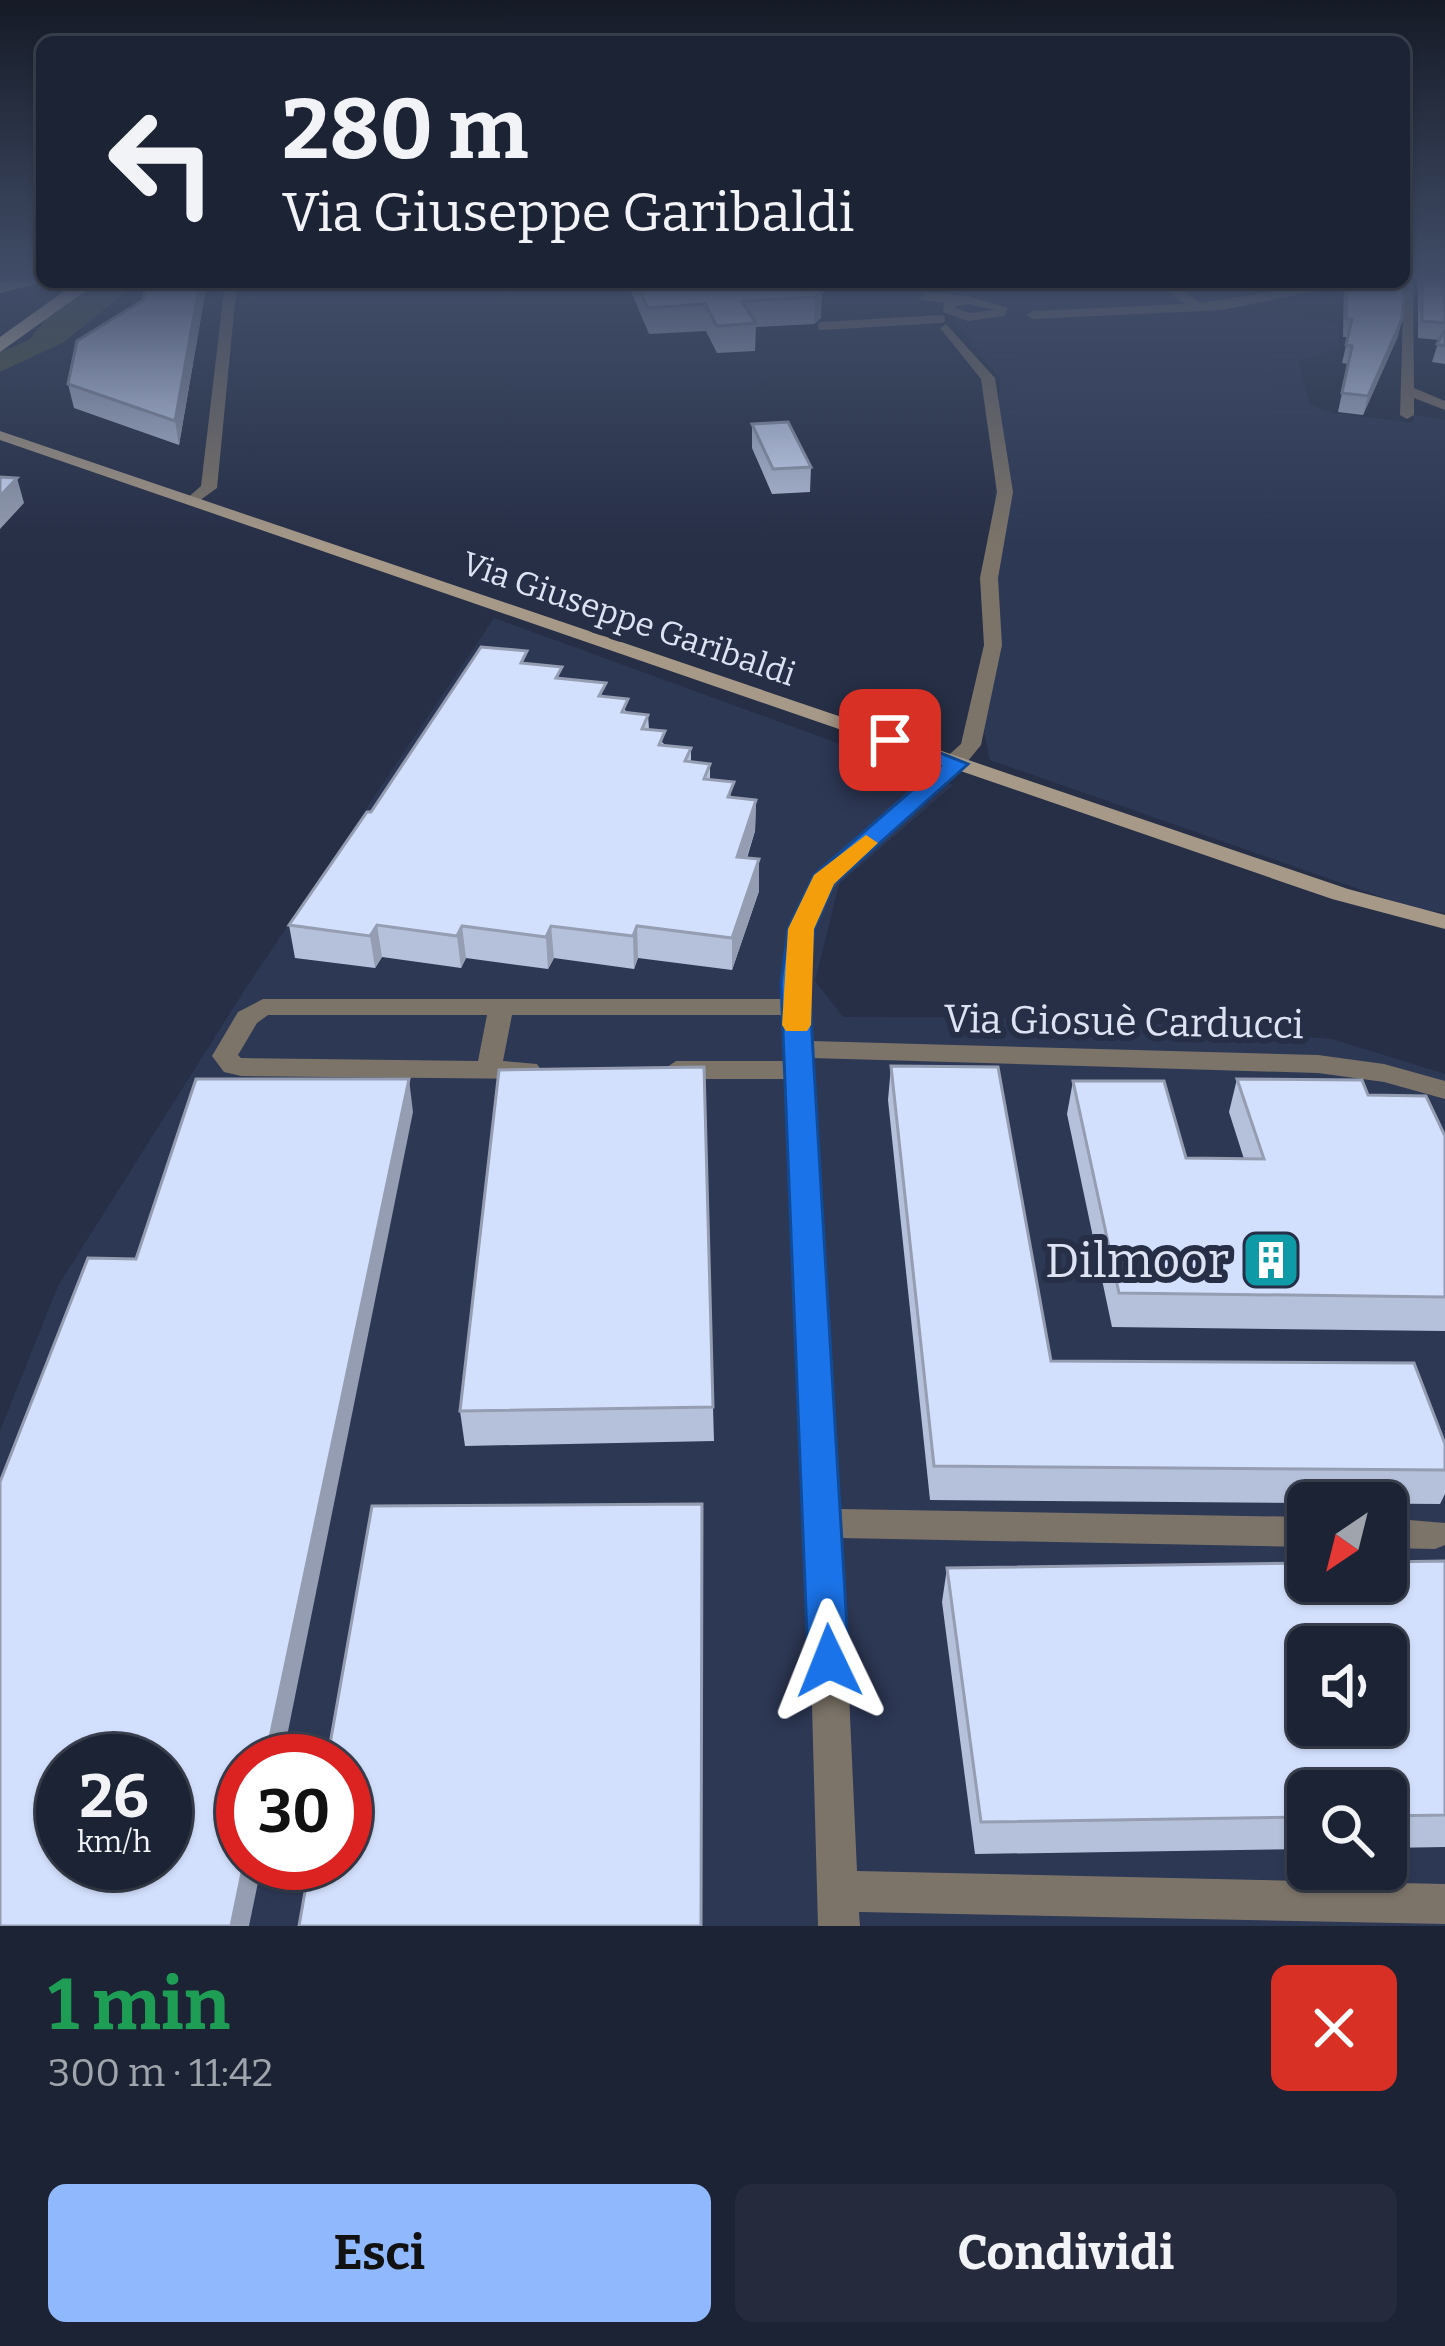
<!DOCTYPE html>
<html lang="it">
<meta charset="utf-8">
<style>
:root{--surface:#1c2334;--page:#252b3c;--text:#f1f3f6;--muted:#a0a4ac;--line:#3a404f;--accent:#90b8fd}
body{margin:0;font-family:Bitter,serif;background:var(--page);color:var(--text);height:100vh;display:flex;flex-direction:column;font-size:45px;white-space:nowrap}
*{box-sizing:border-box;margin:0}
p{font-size:39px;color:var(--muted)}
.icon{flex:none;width:66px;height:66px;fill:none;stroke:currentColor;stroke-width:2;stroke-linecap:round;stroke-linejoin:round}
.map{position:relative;height:1926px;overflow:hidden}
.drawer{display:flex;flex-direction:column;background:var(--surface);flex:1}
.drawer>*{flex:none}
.guide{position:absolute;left:36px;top:36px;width:1374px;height:252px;border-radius:18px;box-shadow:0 3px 9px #0004,0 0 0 3px var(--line);background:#1c2334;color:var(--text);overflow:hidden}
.needle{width:78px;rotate:215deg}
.buttons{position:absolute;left:1287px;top:1482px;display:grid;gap:24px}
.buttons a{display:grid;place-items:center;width:120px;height:120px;border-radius:18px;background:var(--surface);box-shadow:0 3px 9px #0004,0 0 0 3px var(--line);font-size:60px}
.speed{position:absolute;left:36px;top:1734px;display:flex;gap:24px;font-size:60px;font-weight:700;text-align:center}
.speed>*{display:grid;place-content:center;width:156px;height:156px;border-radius:50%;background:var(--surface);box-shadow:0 3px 9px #0004,0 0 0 3px var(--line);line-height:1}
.speed small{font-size:30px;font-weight:400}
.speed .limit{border:18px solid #d22;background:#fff;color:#111}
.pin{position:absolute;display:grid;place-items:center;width:102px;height:102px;color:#fff;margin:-51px;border-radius:24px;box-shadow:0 6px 18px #0006}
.me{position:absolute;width:132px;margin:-66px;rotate:358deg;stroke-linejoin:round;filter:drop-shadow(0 0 9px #0008)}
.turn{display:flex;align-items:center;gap:42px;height:252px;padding:0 48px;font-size:54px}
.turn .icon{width:156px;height:156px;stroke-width:2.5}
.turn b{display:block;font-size:84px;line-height:102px}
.round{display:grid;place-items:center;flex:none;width:126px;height:126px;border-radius:18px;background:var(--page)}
.overview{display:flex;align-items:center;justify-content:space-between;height:204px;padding:0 48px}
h1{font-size:72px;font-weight:700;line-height:90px;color:#1e9e55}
.cta{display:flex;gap:24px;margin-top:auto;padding:24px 48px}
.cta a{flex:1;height:138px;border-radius:18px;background:var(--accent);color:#111;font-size:48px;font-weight:700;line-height:138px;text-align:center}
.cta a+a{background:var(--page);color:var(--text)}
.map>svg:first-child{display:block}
.built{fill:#2d3855;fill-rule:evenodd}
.green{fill:#4e583f}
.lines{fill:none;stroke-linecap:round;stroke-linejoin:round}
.lane{stroke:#7c7469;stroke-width:8}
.street{fill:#7c7469;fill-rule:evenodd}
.secondary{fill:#a69988;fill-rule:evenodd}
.highway{fill:#e5d1b6;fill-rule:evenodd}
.wall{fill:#b5c1da}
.shaded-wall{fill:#949db1}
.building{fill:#d3e0fd;stroke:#949db1;stroke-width:3;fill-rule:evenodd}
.route{fill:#1a73e8;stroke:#114b97;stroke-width:3}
.slow{fill:#f59e0b}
.labels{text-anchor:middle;stroke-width:12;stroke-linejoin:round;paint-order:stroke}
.far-street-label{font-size:33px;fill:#dde3f2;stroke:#262f46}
.street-label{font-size:39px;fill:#dde3f2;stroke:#262f46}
.near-poi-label{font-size:48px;fill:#dde3f2;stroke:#262f46;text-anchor:end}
</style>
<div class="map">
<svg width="1445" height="1926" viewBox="0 0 1445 1926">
<rect width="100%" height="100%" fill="#262f46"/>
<g class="built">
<polygon points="925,282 1373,282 1226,310 1340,323 1338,348 1298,361 1310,405 1333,413 1413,423 1414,415 1445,420 1445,913 1413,908 990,760 984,731 1000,379"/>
<path d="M494 618 953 785 839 884 815 981 843 1017 1088 1018 1332 1039 1445 1074V1926H0V1431L58 1286 242 994ZM1308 1503H1386V1581H1308ZM1308 1647H1386V1725H1308ZM63 1761H165V1863H63ZM243 1761H345V1863H243ZM1308 1791H1386V1869H1308Z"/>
</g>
<polygon class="green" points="99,282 138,282 64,342 0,372 0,352 29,340 54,309"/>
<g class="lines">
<polyline class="lane" points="822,326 941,319"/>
<g class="street">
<polygon points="1404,277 1413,277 1414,388 1445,401 1445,410 1414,398 1414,415 1407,419 1400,415"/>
<polygon points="225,282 237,282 217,488 192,506 184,501 201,486"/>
<polygon points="1155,282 1169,282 1200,303 1333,282 1358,282 1222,310 1033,319 1027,315 1033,311 1185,304"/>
<path d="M924 292 968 296 1008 308 1004 316 968 321 943 312 944 303 920 299ZM968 304 995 310 969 313 954 307Z"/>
<path d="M946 324 995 378 1013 492 998 578 1002 645 981 745 963 767C917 809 828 869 813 929 803 965 809 1005 811 1041L1318 1055 1384 1064 1445 1081V1099L1384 1082 1318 1073 812 1058 840 1509 1308 1517V1547L842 1538 857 1871 1445 1884V1924L859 1912 860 1926H818L807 1523 787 1079H676L663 1070 676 1061H786L784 1015H512L503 1061 537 1064 541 1070 537 1076 528 1079 241 1076 224 1072 212 1056 238 1012 263 999H784L789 929 815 875 961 744 984 645 980 578 997 492 981 379 940 328ZM268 1015H487L478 1061 241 1058 238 1055 257 1023Z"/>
<polygon points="1386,1518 1445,1523 1445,1545 1435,1549 1386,1548"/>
</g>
<polygon class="secondary" points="0,431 1348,889 1445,915 1445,929 1332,899 0,440"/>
<g class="highway">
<polygon points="20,277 42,277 44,282 0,293 0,283"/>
<polygon points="77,282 98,282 0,352 0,337"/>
</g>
</g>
<g class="wall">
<polygon points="1418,277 1445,277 1445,364 1432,362 1439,340 1418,338"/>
<polygon points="147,282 207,282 179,445 74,408 68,384 143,300"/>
<polygon points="627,282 815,282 821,318 814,324 756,327 755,351 717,353 706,331 649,334"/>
<polygon points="978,282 1075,282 990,290"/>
<polygon points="1182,282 1278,282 1195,289"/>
<polygon points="1344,282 1404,282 1402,319 1398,336 1363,415 1338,412 1348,364 1342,363 1348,337 1343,337"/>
<polygon points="752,424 811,467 810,492 772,494 752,448"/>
<polygon points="528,664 607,697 629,713 648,715 649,729 665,745 691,748 691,762 710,764 710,780 734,798 756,800 755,831 747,858 759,859 759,891 732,970 638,958 634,969 554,958 548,969 466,958 461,968 382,957 375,968 295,958 289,925"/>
<polygon points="891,1066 1051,1361 1445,1444 1445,1494 1440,1504 930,1500 888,1100"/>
<polygon points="1237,1079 1368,1095 1445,1136 1445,1331 1112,1327 1067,1114 1073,1081 1186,1158 1244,1159 1229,1112"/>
<polygon points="713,1407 714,1441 465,1446 460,1411"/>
<polygon points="1445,1561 1445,1847 1386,1848 1386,1791 1308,1791 1308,1849 975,1854 942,1602 947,1568"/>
</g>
<g class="shaded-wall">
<polygon points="200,282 207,282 179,445 175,421"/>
<polygon points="991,282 1075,282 990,290"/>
<polygon points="1196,282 1278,282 1195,289"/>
<polygon points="822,292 821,318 814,324 815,297"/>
<polygon points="1402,319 1398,336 1363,415 1368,396"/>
<polygon points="17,478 24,503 0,529 0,496"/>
<polygon points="756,800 755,831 736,888 737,857"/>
<polygon points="759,859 759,891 732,970 732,938"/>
<polygon points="377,925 382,957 375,968 370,936"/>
<polygon points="462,926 466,958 461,968 457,936"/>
<polygon points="551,926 554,958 548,969 546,937"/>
<polygon points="637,926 638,958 634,969 633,936"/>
<polygon points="409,1079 413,1112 282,1761 265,1761"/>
<polygon points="244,1863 262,1863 249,1926 231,1926"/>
</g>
<g class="building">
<polygon points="1422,277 1445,277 1445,323 1422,321"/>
<polygon points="147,282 200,282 175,421 68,384 77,341 143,300"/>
<polygon points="636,282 815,282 822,292 815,297 742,301 756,323 717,326 705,304 648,308"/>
<polygon points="1346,282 1404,282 1402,319 1368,396 1342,393 1352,346 1346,345 1352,319 1346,319"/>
<polygon points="1445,330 1445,346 1437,344"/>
<polygon points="788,422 811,467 773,469 752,424"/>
<polygon points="0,477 17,478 0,496"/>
<polygon points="481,647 527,651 521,663 562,667 556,678 606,683 599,696 628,699 622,712 648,715 642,729 665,731 659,745 691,748 685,761 710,764 704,779 734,782 728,797 756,800 737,857 759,859 732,938 637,926 633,936 551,926 546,937 462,926 457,936 377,925 370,936 289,925 367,812 371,812"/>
<polygon points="891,1066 998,1067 1051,1361 1414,1363 1445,1444 1445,1470 934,1466"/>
<polygon points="704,1067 713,1407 460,1411 499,1070"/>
<path d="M196 1079H409L265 1761H243L244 1863 231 1926H0V1482L88 1258 136 1259ZM63 1761H165V1863H63Z"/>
<polygon points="1237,1079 1362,1080 1368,1095 1426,1096 1445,1136 1445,1297 1119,1293 1073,1081 1164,1081 1186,1158 1264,1159"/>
<polygon points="702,1504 701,1926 299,1926 310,1863 345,1863 345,1761 327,1761 372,1506"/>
<path d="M1445 1561V1815L1386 1816V1791H1308V1817L981 1822 947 1568 1308 1563V1581H1386V1562ZM1308 1647H1386V1725H1308Z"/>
</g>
<linearGradient id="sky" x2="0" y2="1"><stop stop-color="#151a26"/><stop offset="0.51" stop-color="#414d68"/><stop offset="1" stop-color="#414d68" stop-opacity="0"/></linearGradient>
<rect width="1445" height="547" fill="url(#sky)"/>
<polygon class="route" points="890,733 968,764 834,884 814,929 809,983 849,1661 843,1675 829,1680 814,1675 808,1661 781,983 788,929 814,875 940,766 882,745 882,735"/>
<polygon class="slow" points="866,835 878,843 834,884 814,929 811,1025 807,1031 786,1031 782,1025 788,929 814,875"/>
<defs>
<g id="building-square" transform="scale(3)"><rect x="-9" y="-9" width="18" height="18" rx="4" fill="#0f9aa8" stroke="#262f46"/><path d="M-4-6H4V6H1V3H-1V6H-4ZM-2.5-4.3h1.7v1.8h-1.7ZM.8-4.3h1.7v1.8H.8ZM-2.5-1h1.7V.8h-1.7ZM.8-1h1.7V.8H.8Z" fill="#fff"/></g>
</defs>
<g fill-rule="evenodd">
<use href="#building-square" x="1271" y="1260"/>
</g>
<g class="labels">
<g class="far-street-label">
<text transform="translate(629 618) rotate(19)" y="12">Via Giuseppe Garibaldi</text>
</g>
<g class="street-label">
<text transform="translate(1124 1021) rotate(1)" y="14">Via Giosuè Carducci</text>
</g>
<g class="near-poi-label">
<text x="1229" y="1277">Dilmoor</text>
</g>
</g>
</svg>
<div class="buttons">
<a><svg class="needle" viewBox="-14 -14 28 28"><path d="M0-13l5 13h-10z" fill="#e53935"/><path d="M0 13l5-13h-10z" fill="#a0a4ac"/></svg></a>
<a><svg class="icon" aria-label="sound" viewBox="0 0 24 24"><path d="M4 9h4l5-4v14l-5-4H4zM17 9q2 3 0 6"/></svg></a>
<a><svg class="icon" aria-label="search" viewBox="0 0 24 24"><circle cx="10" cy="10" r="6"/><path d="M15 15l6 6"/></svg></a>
</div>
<div class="speed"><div>26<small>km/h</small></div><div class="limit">30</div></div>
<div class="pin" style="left:890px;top:740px;background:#d93025"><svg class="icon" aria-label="arrive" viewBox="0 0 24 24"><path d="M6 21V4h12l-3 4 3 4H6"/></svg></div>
<svg class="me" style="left:829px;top:1661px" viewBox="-20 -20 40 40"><path d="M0-17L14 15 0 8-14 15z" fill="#1a73e8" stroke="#fff" stroke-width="4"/></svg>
<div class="guide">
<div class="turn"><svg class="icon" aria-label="left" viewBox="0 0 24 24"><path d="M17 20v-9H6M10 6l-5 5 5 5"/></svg><div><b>280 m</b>Via Giuseppe Garibaldi</div></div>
</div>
</div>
<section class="drawer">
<div class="overview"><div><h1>1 min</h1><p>300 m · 11:42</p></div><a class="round" style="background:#d93025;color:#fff"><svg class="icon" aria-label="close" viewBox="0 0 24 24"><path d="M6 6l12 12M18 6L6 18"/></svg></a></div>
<div class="cta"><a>Esci</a><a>Condividi</a></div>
</section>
